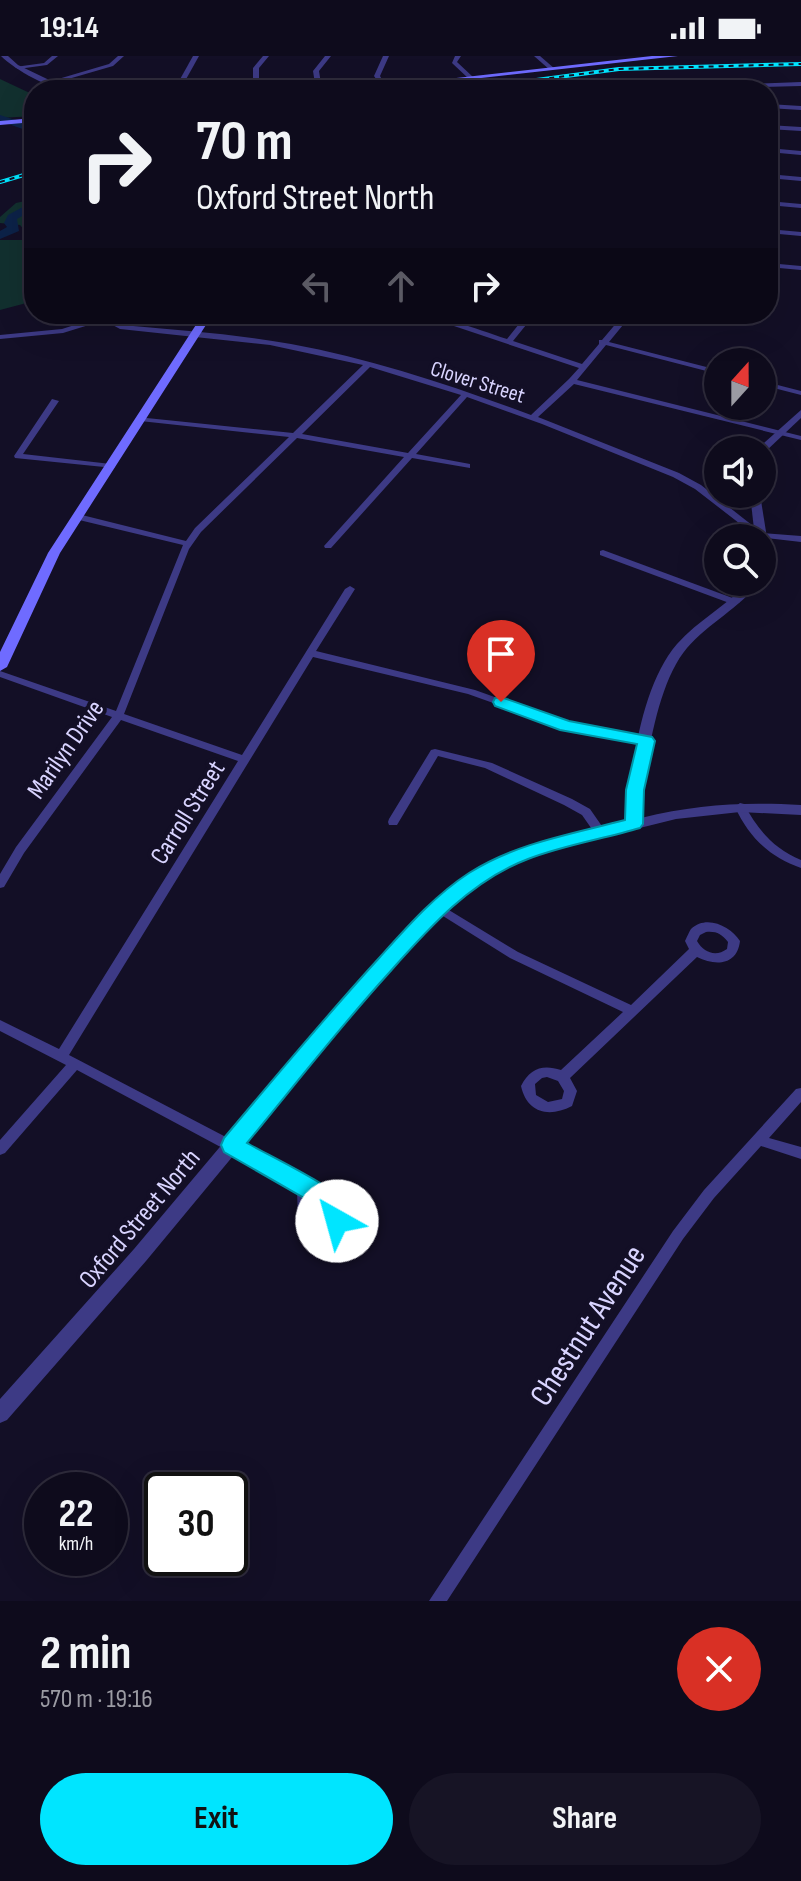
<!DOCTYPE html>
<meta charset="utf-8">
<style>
:root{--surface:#0e0b1c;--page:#171425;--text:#f1f3f6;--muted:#9b9ba3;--line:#2e2b3b;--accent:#00e5ff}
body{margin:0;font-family:"Sofia Sans Condensed",sans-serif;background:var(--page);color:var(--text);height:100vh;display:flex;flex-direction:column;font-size:30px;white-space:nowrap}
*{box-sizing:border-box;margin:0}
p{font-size:26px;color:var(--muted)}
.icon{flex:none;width:44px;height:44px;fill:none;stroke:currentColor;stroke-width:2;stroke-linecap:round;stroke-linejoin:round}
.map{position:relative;height:1545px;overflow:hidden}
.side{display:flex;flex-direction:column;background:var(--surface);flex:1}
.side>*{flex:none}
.hud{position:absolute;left:24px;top:24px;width:754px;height:244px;border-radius:32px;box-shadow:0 8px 32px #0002,0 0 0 2px var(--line);background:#0e0b1c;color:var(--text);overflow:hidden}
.needle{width:52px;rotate:21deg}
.tools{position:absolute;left:704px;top:292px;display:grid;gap:16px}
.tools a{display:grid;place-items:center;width:72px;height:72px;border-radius:50%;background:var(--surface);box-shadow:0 8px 32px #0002,0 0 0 2px var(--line);font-size:40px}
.speed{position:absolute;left:24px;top:1416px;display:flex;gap:16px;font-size:40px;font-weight:700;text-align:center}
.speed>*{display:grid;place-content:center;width:104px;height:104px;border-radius:50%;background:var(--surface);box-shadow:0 8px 32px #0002,0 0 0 2px var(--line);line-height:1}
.speed small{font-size:20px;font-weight:400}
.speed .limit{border:4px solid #111;border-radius:12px;background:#fff;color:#111}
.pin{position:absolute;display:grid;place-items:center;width:68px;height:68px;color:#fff;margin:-82px -34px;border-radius:50% 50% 50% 0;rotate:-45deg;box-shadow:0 0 8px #0007}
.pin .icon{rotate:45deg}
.me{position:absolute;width:88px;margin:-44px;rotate:322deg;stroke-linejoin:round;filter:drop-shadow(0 0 6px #0008)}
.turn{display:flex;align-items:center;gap:28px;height:168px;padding:0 40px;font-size:36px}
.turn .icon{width:104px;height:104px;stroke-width:2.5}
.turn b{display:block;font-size:56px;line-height:68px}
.lanes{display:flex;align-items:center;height:76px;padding:0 40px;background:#0003;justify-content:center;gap:40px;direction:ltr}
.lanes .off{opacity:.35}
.round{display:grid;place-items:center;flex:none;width:84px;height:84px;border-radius:42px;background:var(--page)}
.summary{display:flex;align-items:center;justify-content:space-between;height:136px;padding:0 40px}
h1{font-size:48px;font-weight:700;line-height:60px}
.cta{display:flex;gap:16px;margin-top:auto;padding:16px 40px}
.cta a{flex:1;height:92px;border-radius:48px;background:var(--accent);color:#111;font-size:32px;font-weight:700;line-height:92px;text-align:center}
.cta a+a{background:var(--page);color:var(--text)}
.status{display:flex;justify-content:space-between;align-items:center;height:56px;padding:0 40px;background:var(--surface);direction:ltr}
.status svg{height:22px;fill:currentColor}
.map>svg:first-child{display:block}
.green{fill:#12302f}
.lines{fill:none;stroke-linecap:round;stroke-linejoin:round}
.river{fill:#0c2248;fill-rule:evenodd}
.minor{fill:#3d3a85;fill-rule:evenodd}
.tertiary{fill:#3d3a85;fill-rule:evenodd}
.secondary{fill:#6f6bff;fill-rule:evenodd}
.rail-casing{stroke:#00e5ff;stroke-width:4}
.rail{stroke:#130f26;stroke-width:2;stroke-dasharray:5;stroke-linecap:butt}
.route{fill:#00e5ff;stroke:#0095a6;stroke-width:2}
.labels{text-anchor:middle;stroke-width:8;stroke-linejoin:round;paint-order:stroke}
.far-street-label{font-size:22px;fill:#d9d4ff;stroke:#130f26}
.street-label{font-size:26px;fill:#d9d4ff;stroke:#130f26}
.near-street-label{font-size:32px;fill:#d9d4ff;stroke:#130f26}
</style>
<div class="status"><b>19:14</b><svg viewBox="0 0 49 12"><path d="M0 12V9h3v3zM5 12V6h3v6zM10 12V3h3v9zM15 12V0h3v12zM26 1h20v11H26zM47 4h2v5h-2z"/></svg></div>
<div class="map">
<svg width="801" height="1545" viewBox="0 0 801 1545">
<rect width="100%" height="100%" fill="#130f26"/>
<g class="green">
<polygon points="0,23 34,39 34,60 0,62"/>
<polygon points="34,143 34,245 0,254 0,184 23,184 29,179 20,169 0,167 0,161 16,147"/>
</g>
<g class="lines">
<g class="river">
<polygon points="0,59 34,70 34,77 0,65"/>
<polygon points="34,145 34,153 17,163 19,175 0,183 0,175 7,171 4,167 8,159"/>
</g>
<g class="minor">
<polygon points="52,0 58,0 47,9 18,13 15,11 44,7"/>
<polygon points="118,0 124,0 113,10 51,28 48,26 109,8"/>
<polygon points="193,0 199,0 180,34 174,34"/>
<polygon points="263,0 269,0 259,12 259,34 253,34 253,12"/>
<polygon points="325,0 331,0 319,15 322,34 316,34 313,15"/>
<polygon points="383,0 389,0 380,20 386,31 383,33 374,20"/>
<polygon points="455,0 461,0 457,6 473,21 473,23 469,23 452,7"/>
<polygon points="534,0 540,0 555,13 550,14"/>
<polygon points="801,26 801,30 649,34 652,32"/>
<polygon points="768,48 801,50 801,54 768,52"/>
<polygon points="768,69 801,71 801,75 768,73"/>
<polygon points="768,92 801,95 801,99 768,96"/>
<polygon points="768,118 801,121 801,125 768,122"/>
<polygon points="768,145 801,148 801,152 768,149"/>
<polygon points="768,173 801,176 801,180 768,177"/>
<polygon points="768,207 801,210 801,214 768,211"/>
<path d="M109 258H120L116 260V264L122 269C179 274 235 278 291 288 373 303 453 330 531 359L569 323 579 312 445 267 403 258C440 258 473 272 507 283L527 258H535L513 285 582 308 599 288V284H602L624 258H632L609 286 718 314V318L606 289 577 324 801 380V384L574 328 538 361 679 417 701 429 762 477 801 480V486L757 481 695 433 673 421 542 368 467 341 416 398 470 408V412L412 402 331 492H325L324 490 404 401 297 382 201 476 189 493 124 658 242 699 345 533 350 530 355 533 316 595 475 634 568 667 646 682 651 685 646 688 566 673 468 638 313 601 69 999 312 1126 336 1144 342 1151 345 1161 338 1175 317 1181 300 1171 298 1167 297 1132 77 1014 5 1097 0 1099V1084L66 1009 0 975V964L59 993 238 705 121 664 24 797 4 831 0 832V818L16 791 112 661 0 621V615L116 655 183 489 75 463 74 461 78 458 186 485 195 472 289 381 140 365H137V361L293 377 363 309 270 289 120 273 109 267 108 263 63 277 0 283V279L62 273ZM370 311 461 339 408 397 302 378ZM311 1140 330 1157 331 1161 328 1166 319 1168 312 1164Z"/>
<polygon points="762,325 801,335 801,339 762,329"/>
<polygon points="52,343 59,345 23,398 111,408 115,410 114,412 15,402 14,400"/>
<polygon points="603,494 738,544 740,546 735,549 732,548 600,499 600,495"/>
<polygon points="435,693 492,707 572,743 590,753 606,776 600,780 596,779 582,759 564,749 485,712 438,700 397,769 389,769 388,766 389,763 431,694"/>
<path d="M740 747 744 748C758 774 773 792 801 804V812C769 801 749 781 735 751Z"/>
<path d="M439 848 518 896 631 949 689 893 685 885C686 883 690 874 691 873 707 858 731 871 740 885 737 910 715 910 697 901L570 1022 577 1035 572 1050C549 1062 527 1057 521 1030 530 1012 543 1008 561 1014L623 956 510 902 435 855 433 852 435 849ZM706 876C716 875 722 878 728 886L727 893C716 901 704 897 697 885L700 879ZM547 1021 558 1025 564 1035 562 1043 548 1046 536 1039 535 1028 542 1022Z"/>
<polygon points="801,1032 801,1046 769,1082 801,1091 801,1103 761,1090 714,1142 683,1183 447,1545 429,1545 673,1175 704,1134 796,1033"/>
</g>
<g class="tertiary">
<path d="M1 0H8L18 9 70 34C51 34 15 14 1 0Z"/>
<polygon points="801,354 801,362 765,396 756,394"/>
<polygon points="750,438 760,438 767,482 765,484 755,482"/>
<path d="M748 526H760C739 552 709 567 687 592 656 628 644 714 641 762 699 748 742 746 801 749V759L740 756 676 763 547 795 503 813 481 826 426 873 363 943 146 1205 7 1364 0 1367V1343L134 1193 351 935 416 865 471 818 493 805 538 787 627 765C631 711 641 630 677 588 698 564 727 550 748 526Z"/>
</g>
<g class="secondary">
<polygon points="652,0 678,0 375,34 349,34"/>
<polygon points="34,62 34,66 0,69 0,65"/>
<polygon points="203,258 213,258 60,497 7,611 0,615 0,596 48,497"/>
</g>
<g class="rail-casing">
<g id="rail">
<polyline points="460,34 619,13 801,8"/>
<polyline points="0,126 34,116"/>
</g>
</g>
<use href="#rail" class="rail"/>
</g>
<path class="route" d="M501 641 569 665 652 681 655 685 644 734 643 768 640 772C603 783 564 789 528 803 470 825 428 873 388 918 339 972 294 1030 247 1087 268 1099 334 1130 346 1148 351 1156 349 1164 345 1172L337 1175 329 1172 323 1153 224 1096 221 1089 224 1082C275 1021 326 960 380 901 407 871 435 839 469 817 516 787 572 778 625 764L626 734 637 688 560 674 495 650 493 646 495 642Z"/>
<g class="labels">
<g class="far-street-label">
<text transform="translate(478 325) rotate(17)" y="8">Clover Street</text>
</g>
<g class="street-label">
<text transform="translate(65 693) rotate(-55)" y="9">Marilyn Drive</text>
<text transform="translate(187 756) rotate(-58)" y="9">Carroll Street</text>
<text transform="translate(139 1162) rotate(-50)" y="9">Oxford Street North</text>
</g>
<g class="near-street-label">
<text transform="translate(587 1269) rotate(-57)" y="11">Chestnut Avenue</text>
</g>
</g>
</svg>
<div class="tools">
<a><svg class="needle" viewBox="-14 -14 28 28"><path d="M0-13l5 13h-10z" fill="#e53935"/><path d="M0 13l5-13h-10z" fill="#9b9ba3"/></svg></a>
<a><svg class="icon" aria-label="sound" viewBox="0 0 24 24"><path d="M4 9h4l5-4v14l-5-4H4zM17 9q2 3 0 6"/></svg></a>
<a><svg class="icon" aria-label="search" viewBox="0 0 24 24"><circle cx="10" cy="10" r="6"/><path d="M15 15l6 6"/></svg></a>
</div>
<div class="speed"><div>22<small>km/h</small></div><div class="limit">30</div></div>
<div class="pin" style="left:501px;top:646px;background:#d93025"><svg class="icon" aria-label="arrive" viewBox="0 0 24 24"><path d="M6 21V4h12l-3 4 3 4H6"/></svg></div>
<svg class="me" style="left:337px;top:1165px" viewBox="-20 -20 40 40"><circle r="19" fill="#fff"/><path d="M0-13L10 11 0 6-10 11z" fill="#00e5ff"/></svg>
<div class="hud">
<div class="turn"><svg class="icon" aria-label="right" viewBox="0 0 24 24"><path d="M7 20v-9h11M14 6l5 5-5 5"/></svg><div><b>70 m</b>Oxford Street North</div></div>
<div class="lanes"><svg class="icon off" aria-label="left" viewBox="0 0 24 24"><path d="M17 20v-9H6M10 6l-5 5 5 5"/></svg><svg class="icon off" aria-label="ahead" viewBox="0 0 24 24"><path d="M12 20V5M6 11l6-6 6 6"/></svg><svg class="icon" aria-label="right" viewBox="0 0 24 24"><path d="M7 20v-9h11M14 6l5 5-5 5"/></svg></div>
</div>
</div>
<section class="side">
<div class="summary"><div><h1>2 min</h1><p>570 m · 19:16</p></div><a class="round" style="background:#d93025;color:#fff"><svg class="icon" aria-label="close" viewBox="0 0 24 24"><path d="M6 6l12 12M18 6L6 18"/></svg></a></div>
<div class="cta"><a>Exit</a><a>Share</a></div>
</section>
